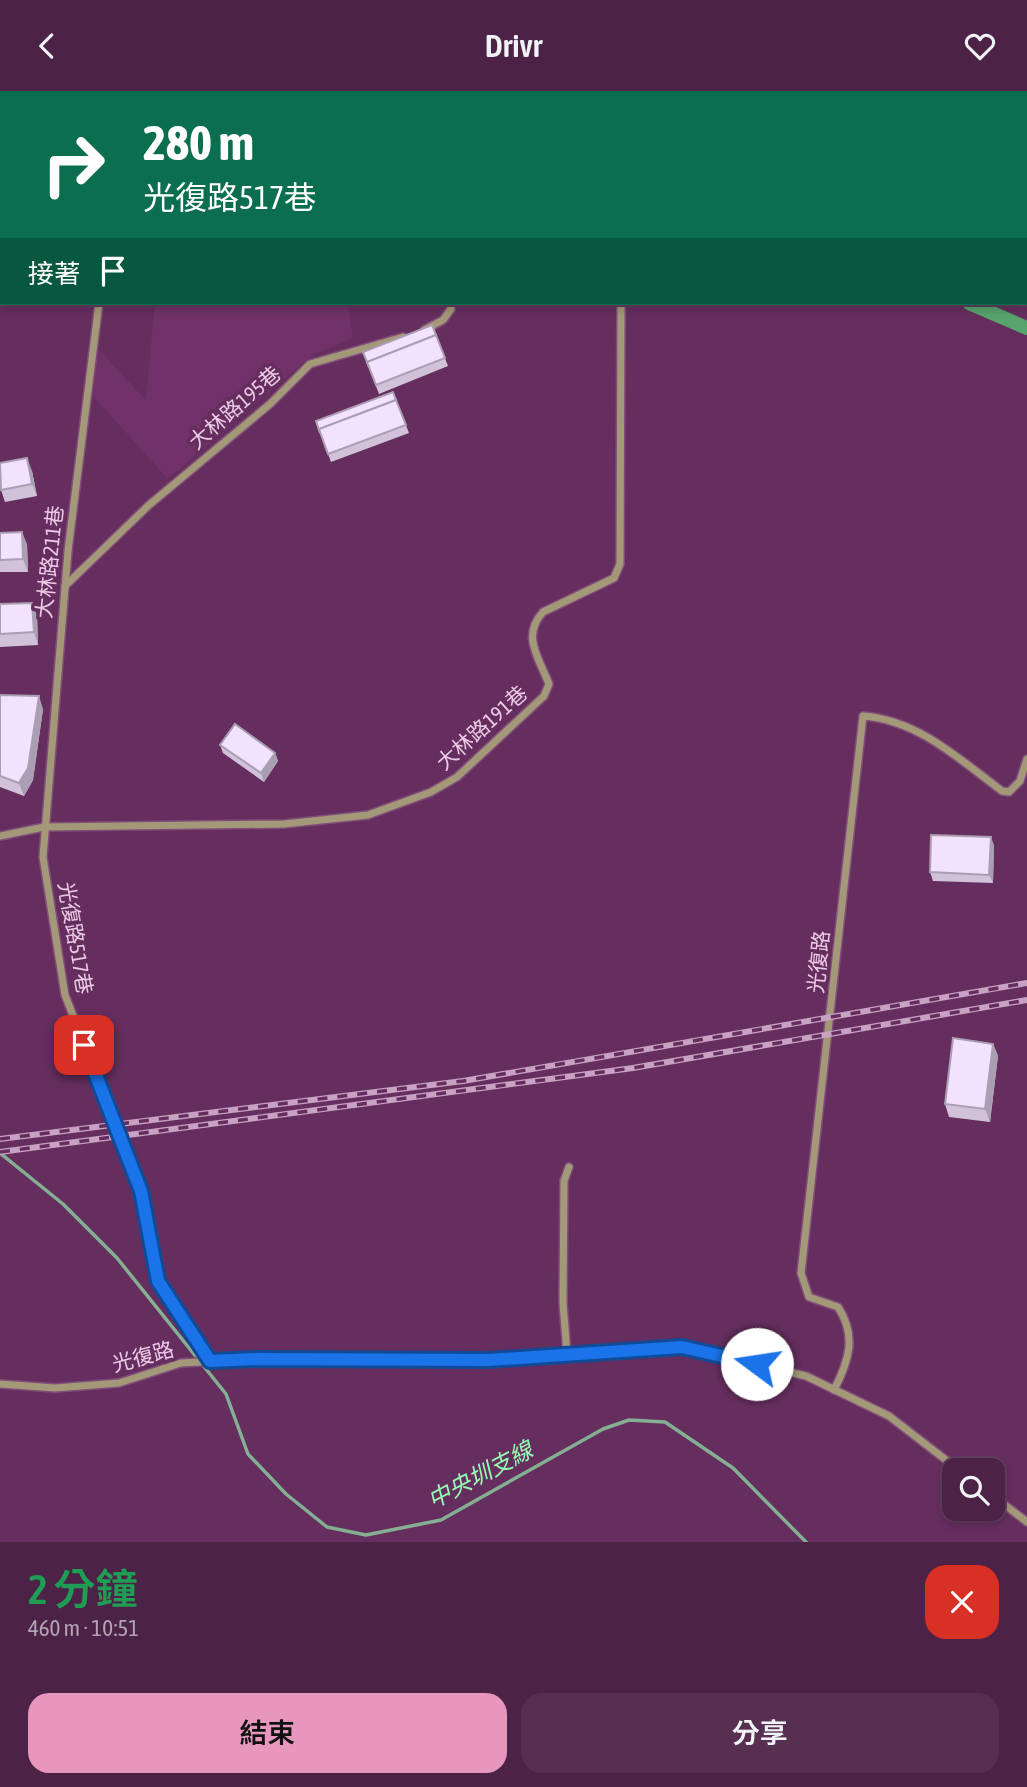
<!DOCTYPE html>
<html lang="zh-TW">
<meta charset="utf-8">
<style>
:root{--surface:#4c2246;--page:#562f51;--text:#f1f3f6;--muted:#b2a4b3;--line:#633f5f;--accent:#e797bd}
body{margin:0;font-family:"Asap Condensed","Noto Sans TC",sans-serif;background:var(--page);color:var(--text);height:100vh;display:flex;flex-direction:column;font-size:26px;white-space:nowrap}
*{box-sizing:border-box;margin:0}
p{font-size:23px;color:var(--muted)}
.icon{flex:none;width:38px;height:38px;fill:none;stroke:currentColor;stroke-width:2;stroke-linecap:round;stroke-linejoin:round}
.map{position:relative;height:1451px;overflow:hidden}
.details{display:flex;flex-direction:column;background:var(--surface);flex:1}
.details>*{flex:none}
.hud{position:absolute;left:0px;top:0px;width:1027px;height:214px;box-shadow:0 4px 10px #0003,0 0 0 2px var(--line);background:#0b6e4f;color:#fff;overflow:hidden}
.fabs{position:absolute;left:942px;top:1367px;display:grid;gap:14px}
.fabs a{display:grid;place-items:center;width:63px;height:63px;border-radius:14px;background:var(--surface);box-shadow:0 4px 10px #0003,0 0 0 2px var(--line);font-size:35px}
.pin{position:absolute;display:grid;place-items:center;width:60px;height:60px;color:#fff;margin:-30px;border-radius:14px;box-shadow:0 4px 10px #0006}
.me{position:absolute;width:77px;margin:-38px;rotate:284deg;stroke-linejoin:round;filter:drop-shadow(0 0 5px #0008)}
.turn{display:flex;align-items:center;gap:24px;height:147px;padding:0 28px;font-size:32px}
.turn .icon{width:91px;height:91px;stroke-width:2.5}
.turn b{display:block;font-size:49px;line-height:60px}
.then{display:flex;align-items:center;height:66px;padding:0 28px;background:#0003;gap:14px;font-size:26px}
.round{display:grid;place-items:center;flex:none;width:74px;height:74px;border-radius:21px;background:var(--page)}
.head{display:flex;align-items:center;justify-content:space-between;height:119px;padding:0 28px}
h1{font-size:42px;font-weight:600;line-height:52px;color:#1e9e55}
.button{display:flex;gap:14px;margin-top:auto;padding:14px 28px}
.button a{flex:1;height:80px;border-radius:21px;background:var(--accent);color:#111;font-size:28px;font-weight:600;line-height:80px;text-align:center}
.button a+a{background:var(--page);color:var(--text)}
header{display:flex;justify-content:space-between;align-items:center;height:91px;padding:0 28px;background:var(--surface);font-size:32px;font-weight:600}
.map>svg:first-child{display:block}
.built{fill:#703269}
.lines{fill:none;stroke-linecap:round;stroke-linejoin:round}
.stream{stroke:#84af92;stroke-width:3.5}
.canal{stroke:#57a46e;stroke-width:14}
.street-casing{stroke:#804d79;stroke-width:10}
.street{stroke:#a39878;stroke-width:7}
.rail-casing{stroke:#c9a2c3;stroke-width:6}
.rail{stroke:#652e5e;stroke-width:3.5;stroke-dasharray:10;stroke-linecap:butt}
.wall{fill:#d1c2da}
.shaded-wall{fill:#aa9eb2}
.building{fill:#f3e2fe;stroke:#aa9eb2;stroke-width:2}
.route-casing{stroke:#114b97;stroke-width:18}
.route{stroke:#1a73e8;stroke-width:12}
.labels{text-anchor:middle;stroke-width:7;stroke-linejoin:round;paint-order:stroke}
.street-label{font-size:21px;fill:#eccae6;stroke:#652e5e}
.water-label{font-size:23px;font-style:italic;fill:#95feb4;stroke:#652e5e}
</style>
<header><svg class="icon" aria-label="back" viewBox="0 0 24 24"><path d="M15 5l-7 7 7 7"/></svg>Drivr<svg class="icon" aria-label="heart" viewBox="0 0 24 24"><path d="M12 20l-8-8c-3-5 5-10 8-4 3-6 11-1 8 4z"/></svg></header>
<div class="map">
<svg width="1027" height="1451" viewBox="0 0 1027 1451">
<rect width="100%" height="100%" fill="#652e5e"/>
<polygon class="built" points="159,212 254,212 257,215 261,212 324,212 348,216 353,247 311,265 168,388 91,303 98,258 146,309 154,220"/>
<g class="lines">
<polyline class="stream" points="0,1062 63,1113 117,1167 226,1303 248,1363 286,1403 327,1436 366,1444 441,1429 603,1338 629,1329 665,1331 733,1377 806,1451"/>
<g class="canal">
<polyline points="665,0 667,2"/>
<polyline points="969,212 1027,237"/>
</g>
<g class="street-casing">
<g id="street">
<polyline points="121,2 121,0"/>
<polyline points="605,2 607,0"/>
<polyline points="621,2 621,0"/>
<polyline points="99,212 68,460 43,766 65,904 141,1100 157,1190 210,1271"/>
<polyline points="424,239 443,229 451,218 450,212"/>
<polyline points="65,495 149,414 270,313 310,273 403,246"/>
<path d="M0 745 44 736 284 733 368 724 431 701 457 686 544 605 549 593C539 567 521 545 543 521L614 487 620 473 621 212"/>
<polyline points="567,1263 563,1212 564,1090 569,1076"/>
<polyline points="0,1293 55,1297 119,1292 181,1272 258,1268 488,1269 682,1256 806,1285 889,1325 959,1379"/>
<path d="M834 1299C849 1270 857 1245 838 1216L809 1206 801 1182 863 625C918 629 959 668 1002 700L1009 701 1020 690 1027 668"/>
<polyline points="992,1404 1027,1431"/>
</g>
</g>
<use href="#street" class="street"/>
<g class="rail-casing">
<g id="rail">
<polyline points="0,1048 463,990 1027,892"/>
<polyline points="0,1061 633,977 1027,909"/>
</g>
</g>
<use href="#rail" class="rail"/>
</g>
<g class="wall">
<polygon points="362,0 493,0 494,2 364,2"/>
<polygon points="432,234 448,275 379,303 363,261"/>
<polygon points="393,301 409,342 331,371 316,330"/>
<polygon points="32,380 37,405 5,411 1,399"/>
<polygon points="0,442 27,453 28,481 0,481"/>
<polygon points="0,513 37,524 38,554 0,556"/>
<polygon points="0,604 43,618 33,689 24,705 0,696"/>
<polygon points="220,654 275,662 278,670 264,691 223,662"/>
<polygon points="994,754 993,792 933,790 930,781"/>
<polygon points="993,953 998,965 990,1031 949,1026 945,1013"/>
</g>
<g class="shaded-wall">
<polygon points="27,367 32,380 37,405 32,393"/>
<polygon points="22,441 27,453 28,481 23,468"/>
<polygon points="32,512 37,524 38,554 34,541"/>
<polygon points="39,605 43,618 33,689 24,705 19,692"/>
<polygon points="275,662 278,670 264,691 261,682"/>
<polygon points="991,746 994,754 993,792 989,784"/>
<polygon points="993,953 998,965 990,1031 985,1018"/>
</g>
<g class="building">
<polygon points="0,0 15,0 15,2 2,2 2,81 0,81"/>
<polygon points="371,0 421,0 423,2 373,2"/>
<polygon points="423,0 493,0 494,2 425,2"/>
<polygon points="432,234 436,244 367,271 369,276 363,261"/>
<polygon points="436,244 445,267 376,294 367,271"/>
<polygon points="393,301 396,309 319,338 320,342 316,330"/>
<polygon points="396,309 406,334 328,363 319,338"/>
<polygon points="27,367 32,393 1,399 0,372"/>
<polygon points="22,441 23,468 0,469 0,442"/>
<polygon points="32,512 34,541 0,543 0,513"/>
<polygon points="0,604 39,605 28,677 19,692 0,685"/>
<polygon points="235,633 275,662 261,682 220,654"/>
<polygon points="931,744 991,746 989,784 930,781"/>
<polygon points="953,947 993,953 985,1018 945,1013"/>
</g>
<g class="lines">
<g class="route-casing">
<polyline id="route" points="84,954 141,1100 158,1190 210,1270 258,1268 488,1269 682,1256 757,1273"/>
</g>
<use href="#route" class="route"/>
</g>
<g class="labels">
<g class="street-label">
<text transform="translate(235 317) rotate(-41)" y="7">大林路195巷</text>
<text transform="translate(50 471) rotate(-84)" y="7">大林路211巷</text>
<text transform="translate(482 637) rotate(-42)" y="7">大林路191巷</text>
<text transform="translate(75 847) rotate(80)" y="7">光復路517巷</text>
<text transform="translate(819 871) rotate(-84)" y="7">光復路</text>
<text transform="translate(143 1266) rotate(-15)" y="7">光復路</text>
</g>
<g class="water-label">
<text transform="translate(480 1384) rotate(-28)" y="8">中央圳支線</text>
</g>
</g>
</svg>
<div class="fabs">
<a><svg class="icon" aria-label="search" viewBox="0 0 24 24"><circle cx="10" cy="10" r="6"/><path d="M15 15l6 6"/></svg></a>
</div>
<div class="pin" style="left:84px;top:954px;background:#d93025"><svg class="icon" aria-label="arrive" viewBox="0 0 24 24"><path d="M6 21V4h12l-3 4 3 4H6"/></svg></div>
<svg class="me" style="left:757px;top:1273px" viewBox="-20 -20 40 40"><circle r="19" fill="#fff"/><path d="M0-13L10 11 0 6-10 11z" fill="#1a73e8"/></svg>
<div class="hud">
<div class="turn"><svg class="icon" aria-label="right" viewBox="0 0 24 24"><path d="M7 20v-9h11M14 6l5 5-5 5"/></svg><div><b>280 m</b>光復路517巷</div></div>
<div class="then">接著<svg class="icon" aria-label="arrive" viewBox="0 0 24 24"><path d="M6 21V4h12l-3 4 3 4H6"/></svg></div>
</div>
</div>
<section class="details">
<div class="head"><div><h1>2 分鐘</h1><p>460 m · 10:51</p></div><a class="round" style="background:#d93025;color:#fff"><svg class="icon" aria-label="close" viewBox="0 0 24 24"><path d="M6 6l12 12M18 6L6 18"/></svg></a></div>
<div class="button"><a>結束</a><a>分享</a></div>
</section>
